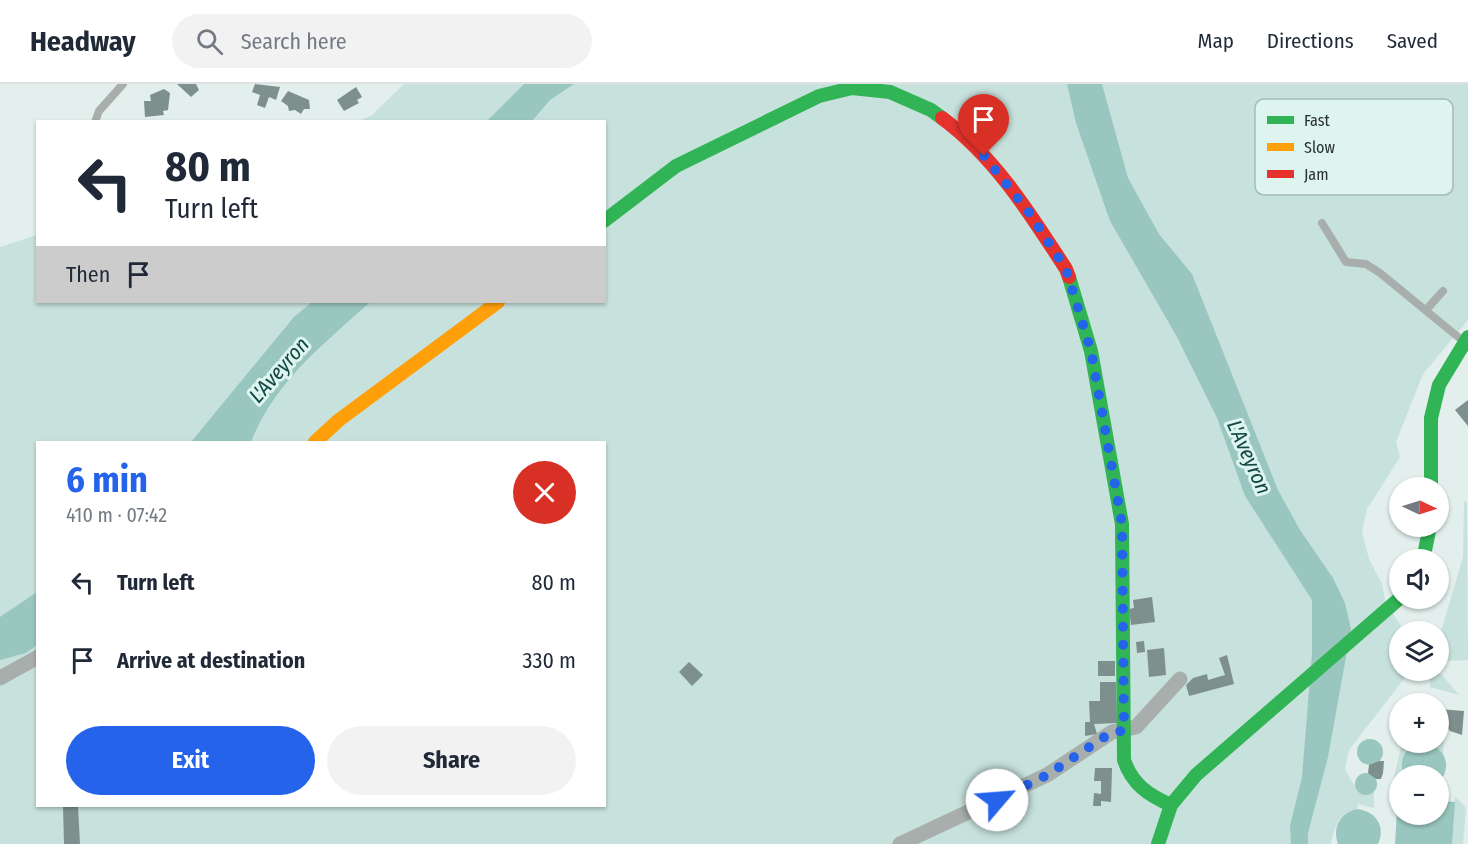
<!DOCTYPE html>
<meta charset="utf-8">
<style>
:root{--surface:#fff;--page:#f2f2f3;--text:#1f2937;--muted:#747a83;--line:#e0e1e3;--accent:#2563eb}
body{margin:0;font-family:"Fira Sans Condensed",sans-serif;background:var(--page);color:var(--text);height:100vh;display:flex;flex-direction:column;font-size:22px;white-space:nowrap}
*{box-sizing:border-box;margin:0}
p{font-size:20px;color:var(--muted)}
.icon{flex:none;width:33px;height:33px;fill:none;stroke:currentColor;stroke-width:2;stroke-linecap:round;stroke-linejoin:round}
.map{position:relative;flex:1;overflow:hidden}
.side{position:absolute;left:36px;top:357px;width:570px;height:366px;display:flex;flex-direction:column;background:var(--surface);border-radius:0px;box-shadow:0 2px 4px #0004}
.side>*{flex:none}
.hud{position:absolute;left:36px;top:36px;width:570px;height:183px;border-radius:0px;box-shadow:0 2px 4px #0004;background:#fff;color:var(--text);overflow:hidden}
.needle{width:39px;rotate:94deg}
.controls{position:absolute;left:1389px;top:393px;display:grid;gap:12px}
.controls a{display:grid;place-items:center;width:60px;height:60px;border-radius:50%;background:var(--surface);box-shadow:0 2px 4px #0004;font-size:30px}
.pin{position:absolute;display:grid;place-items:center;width:51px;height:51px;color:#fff;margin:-62px -26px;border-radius:50% 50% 50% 0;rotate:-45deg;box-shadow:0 0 6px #0007}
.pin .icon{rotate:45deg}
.me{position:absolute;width:66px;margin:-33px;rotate:63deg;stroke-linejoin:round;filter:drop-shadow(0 0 4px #0008)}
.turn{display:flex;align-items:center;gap:21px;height:126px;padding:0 30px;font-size:27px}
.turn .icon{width:78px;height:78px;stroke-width:2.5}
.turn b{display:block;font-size:42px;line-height:51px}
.then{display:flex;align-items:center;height:57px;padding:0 30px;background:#0003;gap:12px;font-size:22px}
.round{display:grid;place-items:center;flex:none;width:63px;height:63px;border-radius:32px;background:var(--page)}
.overview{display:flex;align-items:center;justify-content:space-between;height:102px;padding:0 30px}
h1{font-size:36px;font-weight:700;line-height:45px;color:var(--accent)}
.button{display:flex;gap:12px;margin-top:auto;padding:12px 30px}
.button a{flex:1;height:69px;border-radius:36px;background:var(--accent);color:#fff;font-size:24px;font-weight:700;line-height:69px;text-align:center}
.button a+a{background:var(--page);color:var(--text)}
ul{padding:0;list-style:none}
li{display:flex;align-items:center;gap:18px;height:78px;padding:0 30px}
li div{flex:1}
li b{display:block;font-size:22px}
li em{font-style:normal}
header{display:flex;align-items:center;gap:36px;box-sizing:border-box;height:84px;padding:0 30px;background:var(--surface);border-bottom:2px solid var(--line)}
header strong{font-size:28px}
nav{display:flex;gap:33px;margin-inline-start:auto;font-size:21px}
.search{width:420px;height:54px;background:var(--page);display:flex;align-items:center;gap:15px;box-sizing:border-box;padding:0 21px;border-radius:33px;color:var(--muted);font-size:22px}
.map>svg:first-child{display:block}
.green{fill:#c7e1dc;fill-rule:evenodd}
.water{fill:#99c7bf}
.building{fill:#7d908d}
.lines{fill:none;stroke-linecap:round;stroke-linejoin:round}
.lane{stroke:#a8aeac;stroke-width:8}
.street{stroke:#a8aeac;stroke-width:15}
.fast{stroke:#30b455;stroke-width:14}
.slow{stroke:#ff9f0a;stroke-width:14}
.jam{stroke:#e5322d;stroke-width:14}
.route{stroke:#2563eb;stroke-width:10;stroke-dasharray:0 18}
.labels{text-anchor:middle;stroke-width:6;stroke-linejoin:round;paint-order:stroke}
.water-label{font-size:21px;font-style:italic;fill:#114740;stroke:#ddf4ef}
.key{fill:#ddf4ef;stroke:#a7bab6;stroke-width:1.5}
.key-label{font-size:16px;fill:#293230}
</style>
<header>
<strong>Headway</strong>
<div class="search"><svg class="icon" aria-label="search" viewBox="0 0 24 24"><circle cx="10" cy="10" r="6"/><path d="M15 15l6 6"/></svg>Search here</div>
<nav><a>Map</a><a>Directions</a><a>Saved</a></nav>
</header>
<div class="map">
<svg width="1468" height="760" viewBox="0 0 1468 760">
<rect width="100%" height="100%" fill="#e2efec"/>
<g class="green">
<path d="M404 0H1468V236L1423 290 1396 358 1400 373 1367 425 1362 448 1369 475 1382 500 1385 517 1404 547 1400 548V586L1410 587 1349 666 1345 686 1356 704 1371 710 1374 708V724L1358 720 1357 725C1337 730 1335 742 1331 760H0V163L37 151 38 218H604V38L358 37 371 32ZM38 358H604V722H38Z"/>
<polygon points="1467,417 1468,576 1447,577 1439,569 1439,554 1463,473 1464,418"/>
<polygon points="1435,590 1441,590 1459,611 1430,603 1430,595"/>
<path d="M1439 654 1444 656 1443 670C1427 647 1394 665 1404 691L1400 692 1398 709 1392 701 1402 659 1438 658Z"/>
<polygon points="1455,712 1466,724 1463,760 1452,760"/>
</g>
<g class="water">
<polygon points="524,0 574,0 550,16 532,37 487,37"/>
<polygon points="1067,0 1102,0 1128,94 1159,150 1192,190 1278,406 1300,446 1333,494 1345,519 1351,545 1328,673 1308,749 1308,760 1291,760 1290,742 1302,693 1312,570 1312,516 1245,412 1217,334 1177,253 1110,137 1076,39"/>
<path d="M312 218H370C323 261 275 297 251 358H191L294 233Z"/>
<polygon points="37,508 37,561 26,569 0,576 0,533"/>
<circle cx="1370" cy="668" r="13"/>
<path d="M1420 659C1444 659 1454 681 1439 699L1438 692 1404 691C1398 676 1405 664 1420 659Z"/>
<circle cx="1366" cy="700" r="11"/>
<polygon points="1398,709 1400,730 1438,730 1439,712 1441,712 1441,717 1455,718 1452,760 1395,760"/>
<path d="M1357 725C1376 727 1386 743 1378 760H1338C1332 743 1340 729 1357 725Z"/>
</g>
<g class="building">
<polygon points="177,0 196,0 199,6 191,13"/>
<polygon points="255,0 280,3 276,16 269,13 265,24 257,21 260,11 252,8"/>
<polygon points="356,3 362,13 357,16 359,19 344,27 337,16"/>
<polygon points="164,5 170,9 168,26 163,27 164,31 145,33 144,17 151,17 150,11"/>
<polygon points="288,7 309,16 310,25 304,25 301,30 295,26 289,27 288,22 281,17"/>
<polygon points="1468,316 1468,342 1455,326"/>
<polygon points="1152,513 1155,538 1131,541 1129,525 1134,524 1133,516"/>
<polygon points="1144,557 1145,568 1137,569 1136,558"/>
<polygon points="1164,564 1166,591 1149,593 1147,566"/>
<polygon points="1227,571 1234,600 1189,612 1186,601 1193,594 1207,590 1208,596 1225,591 1219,574"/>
<rect x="1098" y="577" width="17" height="15"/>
<polygon points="689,578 703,591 692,602 679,588"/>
<polygon points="1100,598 1116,598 1117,639 1094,640 1097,650 1085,652 1085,638 1090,638 1089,617 1100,617"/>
<polygon points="1439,625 1464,627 1462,651 1450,647 1447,643 1448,634 1440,634"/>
<polygon points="1379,677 1384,677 1383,689 1381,695 1376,695 1368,689 1369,681"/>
<polygon points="1095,684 1112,684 1111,718 1101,717 1101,722 1093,722 1094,709 1101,710 1101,697 1094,697"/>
<polygon points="63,722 78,722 80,760 64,760"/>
</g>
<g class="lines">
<g class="lane">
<polyline points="95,38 99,27 123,0"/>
<polyline points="1322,139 1346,178 1366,180 1380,189 1463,257"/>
<polyline points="1426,226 1443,207"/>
</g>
<g class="street">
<polyline points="0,594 38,573"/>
<polyline points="900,760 1047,691 1112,648 1136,643 1180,595"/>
</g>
<g class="fast">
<polyline points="604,137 676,82 819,12 852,4 890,8 931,26 942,34"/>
<path d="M1069 193 1091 267 1122 440 1124 676C1132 700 1148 711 1171 721"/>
<polyline points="1431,404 1431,334 1439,301 1468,253"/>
<polyline points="1423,476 1430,442"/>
<polyline points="1158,760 1171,721 1196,691 1400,514"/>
</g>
<polyline class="slow" points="315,358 339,336 498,218"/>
<path class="jam" d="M942 34C995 73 1031 131 1066 185L1069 193"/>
</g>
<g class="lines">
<polyline class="route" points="984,72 1028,127 1066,185 1091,267 1122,440 1124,647 1112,648 1047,691 997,716"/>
</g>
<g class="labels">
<g class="water-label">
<text transform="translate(279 286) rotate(-49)" y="7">L'Aveyron</text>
<text transform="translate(1249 373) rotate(66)" y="7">L'Aveyron</text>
</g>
</g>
<rect x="1255" y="15" width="198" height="96" rx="9" class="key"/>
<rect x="1267" y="32" width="27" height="8" fill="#30b455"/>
<rect x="1267" y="59" width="27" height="8" fill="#ff9f0a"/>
<rect x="1267" y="86" width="27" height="8" fill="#e5322d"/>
<g class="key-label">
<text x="1304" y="42">Fast</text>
<text x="1304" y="69">Slow</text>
<text x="1304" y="96">Jam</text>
</g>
</svg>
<div class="controls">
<a><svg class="needle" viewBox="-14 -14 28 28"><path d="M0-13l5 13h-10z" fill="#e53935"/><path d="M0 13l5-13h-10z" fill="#747a83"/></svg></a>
<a><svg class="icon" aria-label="sound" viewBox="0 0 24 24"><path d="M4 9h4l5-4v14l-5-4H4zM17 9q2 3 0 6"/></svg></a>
<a><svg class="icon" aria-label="layers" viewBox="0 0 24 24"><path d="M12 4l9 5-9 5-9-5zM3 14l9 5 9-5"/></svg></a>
<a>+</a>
<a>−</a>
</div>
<div class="pin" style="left:984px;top:72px;background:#d93025"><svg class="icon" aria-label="arrive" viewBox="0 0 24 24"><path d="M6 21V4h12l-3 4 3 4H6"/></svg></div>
<svg class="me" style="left:997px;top:716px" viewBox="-20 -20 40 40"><circle r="19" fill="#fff"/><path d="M0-13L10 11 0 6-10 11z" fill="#2563eb"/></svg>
<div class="hud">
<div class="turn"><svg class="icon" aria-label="left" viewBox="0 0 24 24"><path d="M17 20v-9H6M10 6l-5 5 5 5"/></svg><div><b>80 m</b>Turn left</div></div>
<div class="then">Then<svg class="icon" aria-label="arrive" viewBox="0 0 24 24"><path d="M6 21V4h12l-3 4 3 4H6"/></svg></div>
</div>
<section class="side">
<div class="overview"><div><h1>6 min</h1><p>410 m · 07:42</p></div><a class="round" style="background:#d93025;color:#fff"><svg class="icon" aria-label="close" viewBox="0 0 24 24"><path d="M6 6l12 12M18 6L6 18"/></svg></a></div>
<ul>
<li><svg class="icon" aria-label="left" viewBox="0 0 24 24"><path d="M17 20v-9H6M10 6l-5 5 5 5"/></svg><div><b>Turn left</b></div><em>80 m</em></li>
<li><svg class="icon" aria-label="arrive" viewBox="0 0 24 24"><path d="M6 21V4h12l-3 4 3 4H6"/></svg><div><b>Arrive at destination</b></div><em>330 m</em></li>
</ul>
<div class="button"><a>Exit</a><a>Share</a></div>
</section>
</div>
